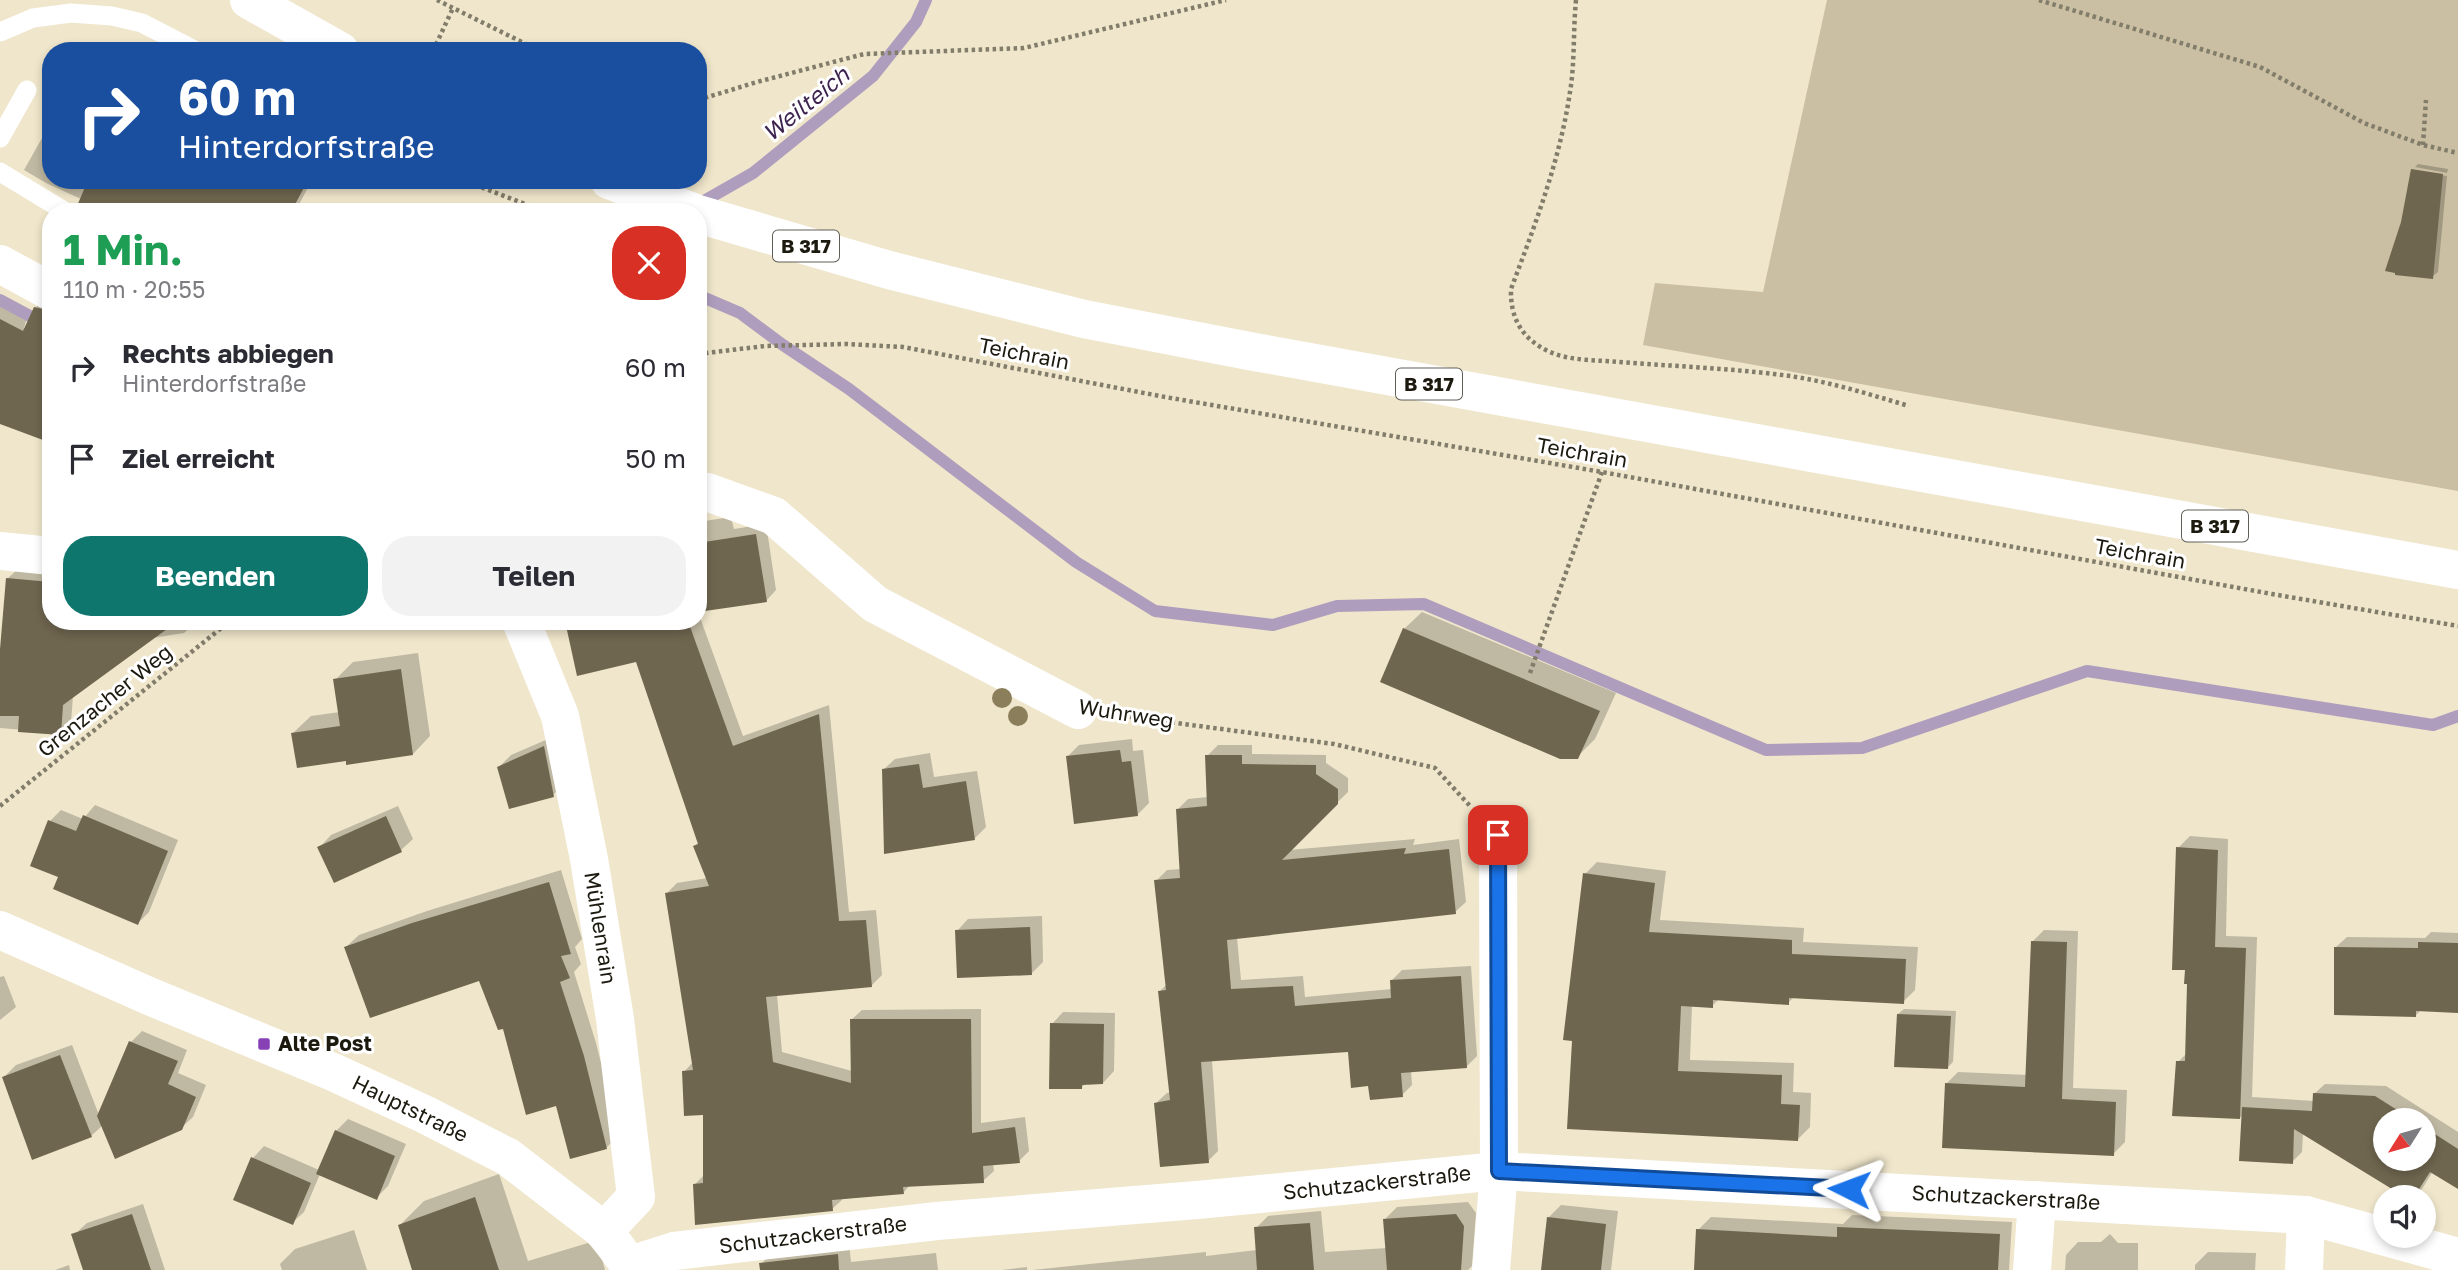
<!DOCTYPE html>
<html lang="de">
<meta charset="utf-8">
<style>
:root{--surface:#fff;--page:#f2f2f3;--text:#2b2b33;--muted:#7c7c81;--accent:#0f766e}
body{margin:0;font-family:"Golos Text",sans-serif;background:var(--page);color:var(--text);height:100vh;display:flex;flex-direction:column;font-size:26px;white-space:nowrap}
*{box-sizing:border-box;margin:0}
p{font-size:23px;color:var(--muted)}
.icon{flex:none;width:38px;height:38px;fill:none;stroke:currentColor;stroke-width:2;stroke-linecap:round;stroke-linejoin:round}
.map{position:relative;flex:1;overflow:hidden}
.details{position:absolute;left:42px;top:203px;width:665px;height:427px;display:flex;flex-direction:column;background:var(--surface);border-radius:28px;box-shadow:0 4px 10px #0003}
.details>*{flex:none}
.top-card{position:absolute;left:42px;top:42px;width:665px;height:147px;border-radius:28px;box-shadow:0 4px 10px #0003;background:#1a4fa0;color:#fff;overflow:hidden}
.needle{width:46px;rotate:233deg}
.tools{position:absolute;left:2373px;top:1108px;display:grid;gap:14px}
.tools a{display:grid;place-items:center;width:63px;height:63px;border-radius:50%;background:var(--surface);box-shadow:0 4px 10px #0003;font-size:35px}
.pin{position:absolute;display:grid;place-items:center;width:60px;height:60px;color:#fff;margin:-30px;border-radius:14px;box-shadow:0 4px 10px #0006}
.me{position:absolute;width:77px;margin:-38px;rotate:273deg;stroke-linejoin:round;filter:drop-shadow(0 0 5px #0008)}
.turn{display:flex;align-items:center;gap:24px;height:147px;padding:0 21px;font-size:32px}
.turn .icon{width:91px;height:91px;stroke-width:2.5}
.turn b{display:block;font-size:49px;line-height:60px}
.round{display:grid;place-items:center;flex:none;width:74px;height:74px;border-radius:28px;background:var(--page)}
.headline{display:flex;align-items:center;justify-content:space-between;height:119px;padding:0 21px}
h1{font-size:42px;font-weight:700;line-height:52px;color:#1e9e55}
.action{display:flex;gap:14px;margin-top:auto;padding:14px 21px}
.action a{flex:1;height:80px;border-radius:28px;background:var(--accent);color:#fff;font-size:28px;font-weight:700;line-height:80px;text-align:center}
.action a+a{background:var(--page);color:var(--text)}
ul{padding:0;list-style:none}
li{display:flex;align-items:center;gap:21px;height:91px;padding:0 21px}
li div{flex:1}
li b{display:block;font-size:26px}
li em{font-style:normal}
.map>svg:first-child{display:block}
.green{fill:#cabfa3}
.shadow{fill:#0003;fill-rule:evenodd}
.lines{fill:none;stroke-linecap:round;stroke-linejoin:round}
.stream{stroke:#af9dbd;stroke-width:12}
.building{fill:#6f664f}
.path{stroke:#827c6a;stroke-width:4.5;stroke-dasharray:3.5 3.5;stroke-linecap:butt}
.service{stroke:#fff;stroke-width:19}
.minor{stroke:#fff;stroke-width:38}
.tertiary{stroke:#fff;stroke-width:38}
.primary{stroke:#fff;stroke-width:38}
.tree{fill:#8b7f5b}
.route-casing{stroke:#114b97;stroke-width:18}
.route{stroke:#1a73e8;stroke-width:12}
.poi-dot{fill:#8741b4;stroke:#fff;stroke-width:2.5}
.labels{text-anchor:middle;stroke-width:6;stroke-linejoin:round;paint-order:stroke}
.shield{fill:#fff;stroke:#605e57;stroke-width:2}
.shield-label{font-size:19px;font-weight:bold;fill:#1c190f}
.street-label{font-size:21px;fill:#1c190f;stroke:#fff}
.poi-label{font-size:21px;font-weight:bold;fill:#1c190f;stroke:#fff;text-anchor:start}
.water-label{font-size:23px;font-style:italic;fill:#3e2550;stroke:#fff}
</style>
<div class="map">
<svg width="2458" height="1270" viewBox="0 0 2458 1270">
<rect width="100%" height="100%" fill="#efe6cb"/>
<polygon class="green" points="1827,0 2458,0 2458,491 1643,345 1655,283 1763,292"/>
<g class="shadow">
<polygon points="51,122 51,180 312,180 295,212 79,212 81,199 46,183 24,170"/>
<polygon points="2418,164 2448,169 2447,173 2415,167"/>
<polygon points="2414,168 2414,171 2447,176 2438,272 2432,277 2403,222"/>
<polygon points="51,293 51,441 0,405 0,296 29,311 24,328 26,328 35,308"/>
<polygon points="731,517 734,529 766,524 776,590 766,601 698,610 698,522"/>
<polygon points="18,569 51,572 51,621 198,621 184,633 152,638 73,696 71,723 60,733 0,728 0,665 7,579"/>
<polygon points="698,612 743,736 829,705 849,912 876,910 882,975 871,986 777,995 782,1052 852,1071 851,1020 862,1010 981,1009 981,1123 1025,1117 1029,1151 1019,1161 993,1163 994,1171 983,1181 910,1185 904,1192 843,1199 832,1209 695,1184 704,1175 705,1113 684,1072 693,1062 667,893 677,883 708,878 695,846 699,842 637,660 567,621 698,621"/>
<polygon points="1422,612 1616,693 1595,739 1577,757 1404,629"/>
<polygon points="418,653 430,736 413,754 347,759 293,733 311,716 340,712 335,680 353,662"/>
<polygon points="555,736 565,783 553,795 499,767 511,755"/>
<polygon points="1132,739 1133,751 1143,750 1149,803 1137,815 1068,756 1079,745"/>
<polygon points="1218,745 1252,745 1252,754 1326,755 1326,763 1348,778 1348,792 1289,850 1415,839 1413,845 1459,839 1466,902 1455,912 1237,938 1241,980 1303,976 1305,997 1392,989 1391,981 1402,970 1471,966 1477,1056 1466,1067 1411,1070 1412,1085 1402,1095 1370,1085 1350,1051 1212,1060 1218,1151 1208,1161 1156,1103 1167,1093 1171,1092 1160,991 1167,984 1156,881 1167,870 1181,869 1177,810 1188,799 1208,797 1207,756"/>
<polygon points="930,753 934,777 977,771 986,827 975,838 883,770 895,759"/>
<polygon points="95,805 178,840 149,912 138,923 61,876 50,821 61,810 83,819"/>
<polygon points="398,806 413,839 401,850 320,847 331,835"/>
<path d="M2190 836 2228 839 2226 936 2257 937 2252 1097 2314 1101V1094L2325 1084 2386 1086 2458 1132V1186L2433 1171 2422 1189 2413 1197H2408L2303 1133 2302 1152 2292 1162 2243 1114 2240 1118 2178 1062 2187 1053 2189 982 2178 848ZM2385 1120H2424V1158H2385Z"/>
<polygon points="1597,862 1666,871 1660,920 1804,928 1803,942 1918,947 1915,990 1903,1002 1794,997 1788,1003 1719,999 1712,1006 1692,1005 1690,1060 1794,1063 1793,1092 1811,1093 1810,1127 1797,1140 1569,1128 1585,874"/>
<polygon points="561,870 582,939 575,947 581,964 574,972 596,1043 619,1135 606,1148 558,1104 504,1027 480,979 346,947 359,935 427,911"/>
<polygon points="1042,916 1043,962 1032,973 957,931 968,919"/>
<polygon points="2044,930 2078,931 2073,1088 2127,1090 2125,1142 2113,1154 1947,1083 1958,1072 2028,1075 2033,941"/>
<polygon points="2431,932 2458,933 2458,1011 2421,1010 2415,1016 2336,947 2347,937 2425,938"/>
<polygon points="4,976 16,1007 0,1020 0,977"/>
<polygon points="1904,1009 1956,1011 1953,1062 1947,1068 1898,1014"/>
<polygon points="1063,1012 1115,1013 1114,1071 1103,1083 1086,1083 1082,1087 1052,1024"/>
<polygon points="142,1031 187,1050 178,1073 206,1085 193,1117 181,1128 103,1125 91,1136 4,1077 16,1065 72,1045 99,1115 131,1042"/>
<polygon points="348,1119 406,1144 388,1186 376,1198 320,1174 304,1212 292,1223 253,1158 264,1146 319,1170 336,1131"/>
<polygon points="499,1174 528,1261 588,1243 602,1259 605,1270 414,1270 400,1225 424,1201"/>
<polygon points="1468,1202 1476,1213 1472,1266 1468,1270 1032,1270 1206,1252 1206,1256 1257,1250 1256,1228 1268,1216 1321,1211 1325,1252 1387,1248 1385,1219 1397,1207"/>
<polygon points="143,1204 165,1270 89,1270 76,1233 87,1223"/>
<polygon points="1561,1205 1618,1211 1611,1270 1543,1270 1548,1218"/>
<polygon points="1852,1215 2012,1222 2009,1270 1696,1270 1698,1230 1711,1217 1843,1224"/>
<polygon points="354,1230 367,1270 282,1270 280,1264 295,1249"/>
<polygon points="2110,1234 2118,1243 2138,1243 2138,1270 2065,1270 2066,1255 2078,1242 2101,1242"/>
<polygon points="849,1243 851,1262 936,1253 938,1270 762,1270 761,1264 773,1252"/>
<polygon points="2208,1252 2256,1253 2255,1270 2195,1270 2195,1265"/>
<polygon points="69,1265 70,1270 55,1270"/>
<polygon points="1027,1267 1027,1270 1002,1270"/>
</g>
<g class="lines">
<g class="stream">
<polyline points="697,205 753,173 873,76 916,22 926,0"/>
<polyline points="698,295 740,313 783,345 849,389 1076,562 1155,611 1273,625 1337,606 1424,604 1766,750 1862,748 2087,671 2433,725 2458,716"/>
<polyline points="0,300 43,323"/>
</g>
</g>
<g class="building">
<polygon points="2411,169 2443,174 2433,279 2395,275 2395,273 2385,271 2401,222"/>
<polygon points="88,180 308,180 291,212 78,212 77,206"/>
<polygon points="34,307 51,311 51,443 0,424 0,319 23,331"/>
<polygon points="756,534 767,602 698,612 698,543"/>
<polygon points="6,578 51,582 51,621 178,621 63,705 61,735 18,732 19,716 0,716 0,649"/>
<polygon points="565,621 688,621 733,746 819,714 839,921 866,920 872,987 766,997 773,1062 851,1083 850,1019 971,1019 972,1133 1015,1127 1020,1163 983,1166 984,1183 903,1187 904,1194 832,1200 833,1211 695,1225 693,1184 703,1183 703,1115 684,1116 682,1071 693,1070 665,893 709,886 693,846 698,844 636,662 577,676"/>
<polygon points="1403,628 1600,711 1578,759 1560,759 1380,682"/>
<polygon points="401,669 413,755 346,765 346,761 297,768 291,733 340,726 333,679"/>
<polygon points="544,746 554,797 509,809 497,767"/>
<polygon points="1120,750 1122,762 1131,761 1138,816 1074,824 1066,756"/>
<polygon points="1205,755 1242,755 1242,764 1316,765 1316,774 1338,789 1338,804 1282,860 1406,848 1404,854 1449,849 1456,914 1227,940 1231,989 1293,986 1295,1006 1391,998 1390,980 1461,976 1467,1068 1401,1073 1403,1097 1370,1100 1368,1086 1351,1088 1348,1052 1201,1062 1209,1163 1160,1167 1154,1103 1170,1100 1158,991 1166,990 1154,880 1180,878 1176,809 1207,806"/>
<polygon points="919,764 923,788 966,781 975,840 884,854 882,769"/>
<polygon points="83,815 168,851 138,925 53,889 58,877 30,866 48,820 76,831"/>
<polygon points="386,816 402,852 334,883 317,847"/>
<polygon points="2176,847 2218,850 2215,947 2246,948 2240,1119 2172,1116 2176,1061 2185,1061 2187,984 2184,984 2185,970 2172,970"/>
<polygon points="1583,873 1655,883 1649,932 1792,940 1792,954 1906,959 1904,1004 1789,998 1789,1005 1713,1000 1713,1008 1681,1006 1678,1071 1782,1075 1781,1104 1800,1105 1798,1141 1567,1129 1572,1041 1563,1040"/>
<polygon points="549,882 571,954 561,956 570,978 560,982 584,1056 607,1149 570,1159 556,1106 526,1115 503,1029 498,1030 479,981 370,1018 344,947 412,923"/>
<polygon points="1030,927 1032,975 957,978 955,930"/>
<polygon points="2031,941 2067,942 2062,1099 2116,1102 2114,1156 1942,1148 1945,1083 2025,1087"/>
<polygon points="2418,942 2458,943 2458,1013 2416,1011 2416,1017 2334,1015 2334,947 2418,948"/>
<polygon points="1897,1014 1951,1016 1948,1069 1894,1067"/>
<polygon points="1050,1023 1104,1024 1103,1084 1082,1085 1082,1089 1049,1089"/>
<polygon points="129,1041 178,1061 168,1084 196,1097 182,1130 115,1159 97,1116"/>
<polygon points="60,1055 92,1137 32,1160 2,1077"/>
<polygon points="2313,1093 2375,1096 2413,1120 2385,1120 2385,1158 2424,1158 2424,1127 2458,1149 2458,1189 2430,1172 2414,1197 2405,1197 2294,1129 2293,1164 2239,1161 2242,1107 2312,1111"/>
<polygon points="335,1130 395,1156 377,1200 316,1174"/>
<polygon points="251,1157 311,1183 293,1225 233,1200"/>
<polygon points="475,1197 499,1270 412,1270 398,1225"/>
<polygon points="132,1214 151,1270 83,1270 71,1234"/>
<polygon points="1456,1214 1464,1226 1461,1270 1387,1270 1383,1219"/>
<polygon points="1547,1217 1606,1224 1601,1270 1541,1270"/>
<polygon points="1310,1223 1314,1270 1257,1270 1254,1227"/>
<polygon points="1837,1227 2000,1234 1998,1270 1694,1270 1696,1229 1837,1237"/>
<polygon points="838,1254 839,1270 760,1270 759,1263"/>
</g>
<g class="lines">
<g class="path">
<polyline points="437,0 540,51"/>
<path d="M1576 0C1573 30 1575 62 1570 92 1560 160 1535 225 1511 289 1510 319 1523 340 1550 352 1571 361 1597 360 1619 362 1671 366 1723 368 1774 374 1821 379 1865 393 1909 406"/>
<polyline points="2039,0 2260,67 2364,123 2423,145 2458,153"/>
<polyline points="433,51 453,8"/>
<polyline points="698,100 757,82 864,54 1024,48 1226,0"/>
<polyline points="2423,145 2426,100"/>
<polyline points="462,180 533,207 538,212"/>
<polyline points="698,354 765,346 846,344 903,347 1165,397 1602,472 2272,594 2458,626"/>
<polyline points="1530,673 1602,472"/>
<polyline points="1116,715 1334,744 1435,768 1471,807"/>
<polyline points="0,806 230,621"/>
</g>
<g class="service">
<polyline points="0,32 33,18 71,13 112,16 142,23 196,51"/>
<polyline points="0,138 27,90"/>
<polyline points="0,172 66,212"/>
</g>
<g class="minor">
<polyline points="0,264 48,290"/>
<polyline points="698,494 707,492 774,516 875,604 1078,710"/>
<polyline points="0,551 51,556"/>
<polyline points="521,621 560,716 589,859 615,1019 636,1197 604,1231"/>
<polyline points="630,1265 674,1251 937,1221 1197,1200 1499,1171 2306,1215 2458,1257"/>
<polyline points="1491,1270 1499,1171 1498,835"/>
<polyline points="2032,1270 2037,1200"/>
<polyline points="2304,1270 2306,1215"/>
</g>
<polyline class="tertiary" points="0,930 149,996 333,1072 424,1114 508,1157 604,1231 633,1270"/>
<g class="primary">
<polyline points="249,0 340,51"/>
<polyline points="609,180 693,212"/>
<polyline points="698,214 889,270 1084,319 1249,351 2458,570"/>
</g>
</g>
<g class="tree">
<circle cx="1002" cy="698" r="10"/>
<circle cx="1018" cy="716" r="10"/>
</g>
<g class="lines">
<g class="route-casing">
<polyline id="route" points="1498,835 1499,1171 1849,1189"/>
</g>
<use href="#route" class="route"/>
</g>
<rect class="poi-dot" x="257" y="1037" width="14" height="14" rx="3.5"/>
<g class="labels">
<g class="shield">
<rect x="773" y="230.5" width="66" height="31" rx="5"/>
<rect x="1396" y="368.5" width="66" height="31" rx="5"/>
<rect x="2182" y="510.5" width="66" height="31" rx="5"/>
</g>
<g class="shield-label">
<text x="806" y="253">B 317</text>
<text x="1429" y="391">B 317</text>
<text x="2215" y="533">B 317</text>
</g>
<g class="street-label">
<text transform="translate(1024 354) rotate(11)" y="7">Teichrain</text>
<text transform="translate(1582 453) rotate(10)" y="7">Teichrain</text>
<text transform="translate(2140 554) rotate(10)" y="7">Teichrain</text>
<text transform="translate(105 701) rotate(-39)" y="7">Grenzacher Weg</text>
<text transform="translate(1126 714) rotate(9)" y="7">Wuhrweg</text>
<text transform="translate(600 928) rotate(81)" y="7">Mühlenrain</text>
<text transform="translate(410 1109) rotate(26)" y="7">Hauptstraße</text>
<text transform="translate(1377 1183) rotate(-6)" y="7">Schutzackerstraße</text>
<text transform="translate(2006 1198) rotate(3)" y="7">Schutzackerstraße</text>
<text transform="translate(813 1235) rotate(-7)" y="7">Schutzackerstraße</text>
</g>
<g class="poi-label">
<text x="278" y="1051">Alte Post</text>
</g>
<g class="water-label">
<text transform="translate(806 104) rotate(-39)" y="8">Weilteich</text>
</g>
</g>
</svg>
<div class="tools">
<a><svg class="needle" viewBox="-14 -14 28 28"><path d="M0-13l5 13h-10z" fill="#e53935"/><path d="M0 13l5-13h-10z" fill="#7c7c81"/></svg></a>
<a><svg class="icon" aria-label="sound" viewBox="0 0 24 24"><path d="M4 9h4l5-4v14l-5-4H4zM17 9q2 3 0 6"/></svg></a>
</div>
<div class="pin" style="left:1498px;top:835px;background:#d93025"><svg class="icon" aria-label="arrive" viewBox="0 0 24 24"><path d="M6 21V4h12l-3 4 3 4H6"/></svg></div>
<svg class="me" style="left:1849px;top:1189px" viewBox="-20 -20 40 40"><path d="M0-17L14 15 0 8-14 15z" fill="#1a73e8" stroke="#fff" stroke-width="4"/></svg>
<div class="top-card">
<div class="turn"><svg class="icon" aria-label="right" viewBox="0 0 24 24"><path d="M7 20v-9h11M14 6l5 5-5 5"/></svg><div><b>60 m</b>Hinterdorfstraße</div></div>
</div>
<section class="details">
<div class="headline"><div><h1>1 Min.</h1><p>110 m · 20:55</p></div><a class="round" style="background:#d93025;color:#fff"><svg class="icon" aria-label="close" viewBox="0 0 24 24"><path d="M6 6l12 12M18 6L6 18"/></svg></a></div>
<ul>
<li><svg class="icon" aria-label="right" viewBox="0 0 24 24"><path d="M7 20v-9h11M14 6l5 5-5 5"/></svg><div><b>Rechts abbiegen</b><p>Hinterdorfstraße</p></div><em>60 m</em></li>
<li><svg class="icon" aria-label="arrive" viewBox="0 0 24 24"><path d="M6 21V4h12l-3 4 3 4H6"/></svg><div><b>Ziel erreicht</b></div><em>50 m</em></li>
</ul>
<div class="action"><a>Beenden</a><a>Teilen</a></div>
</section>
</div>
